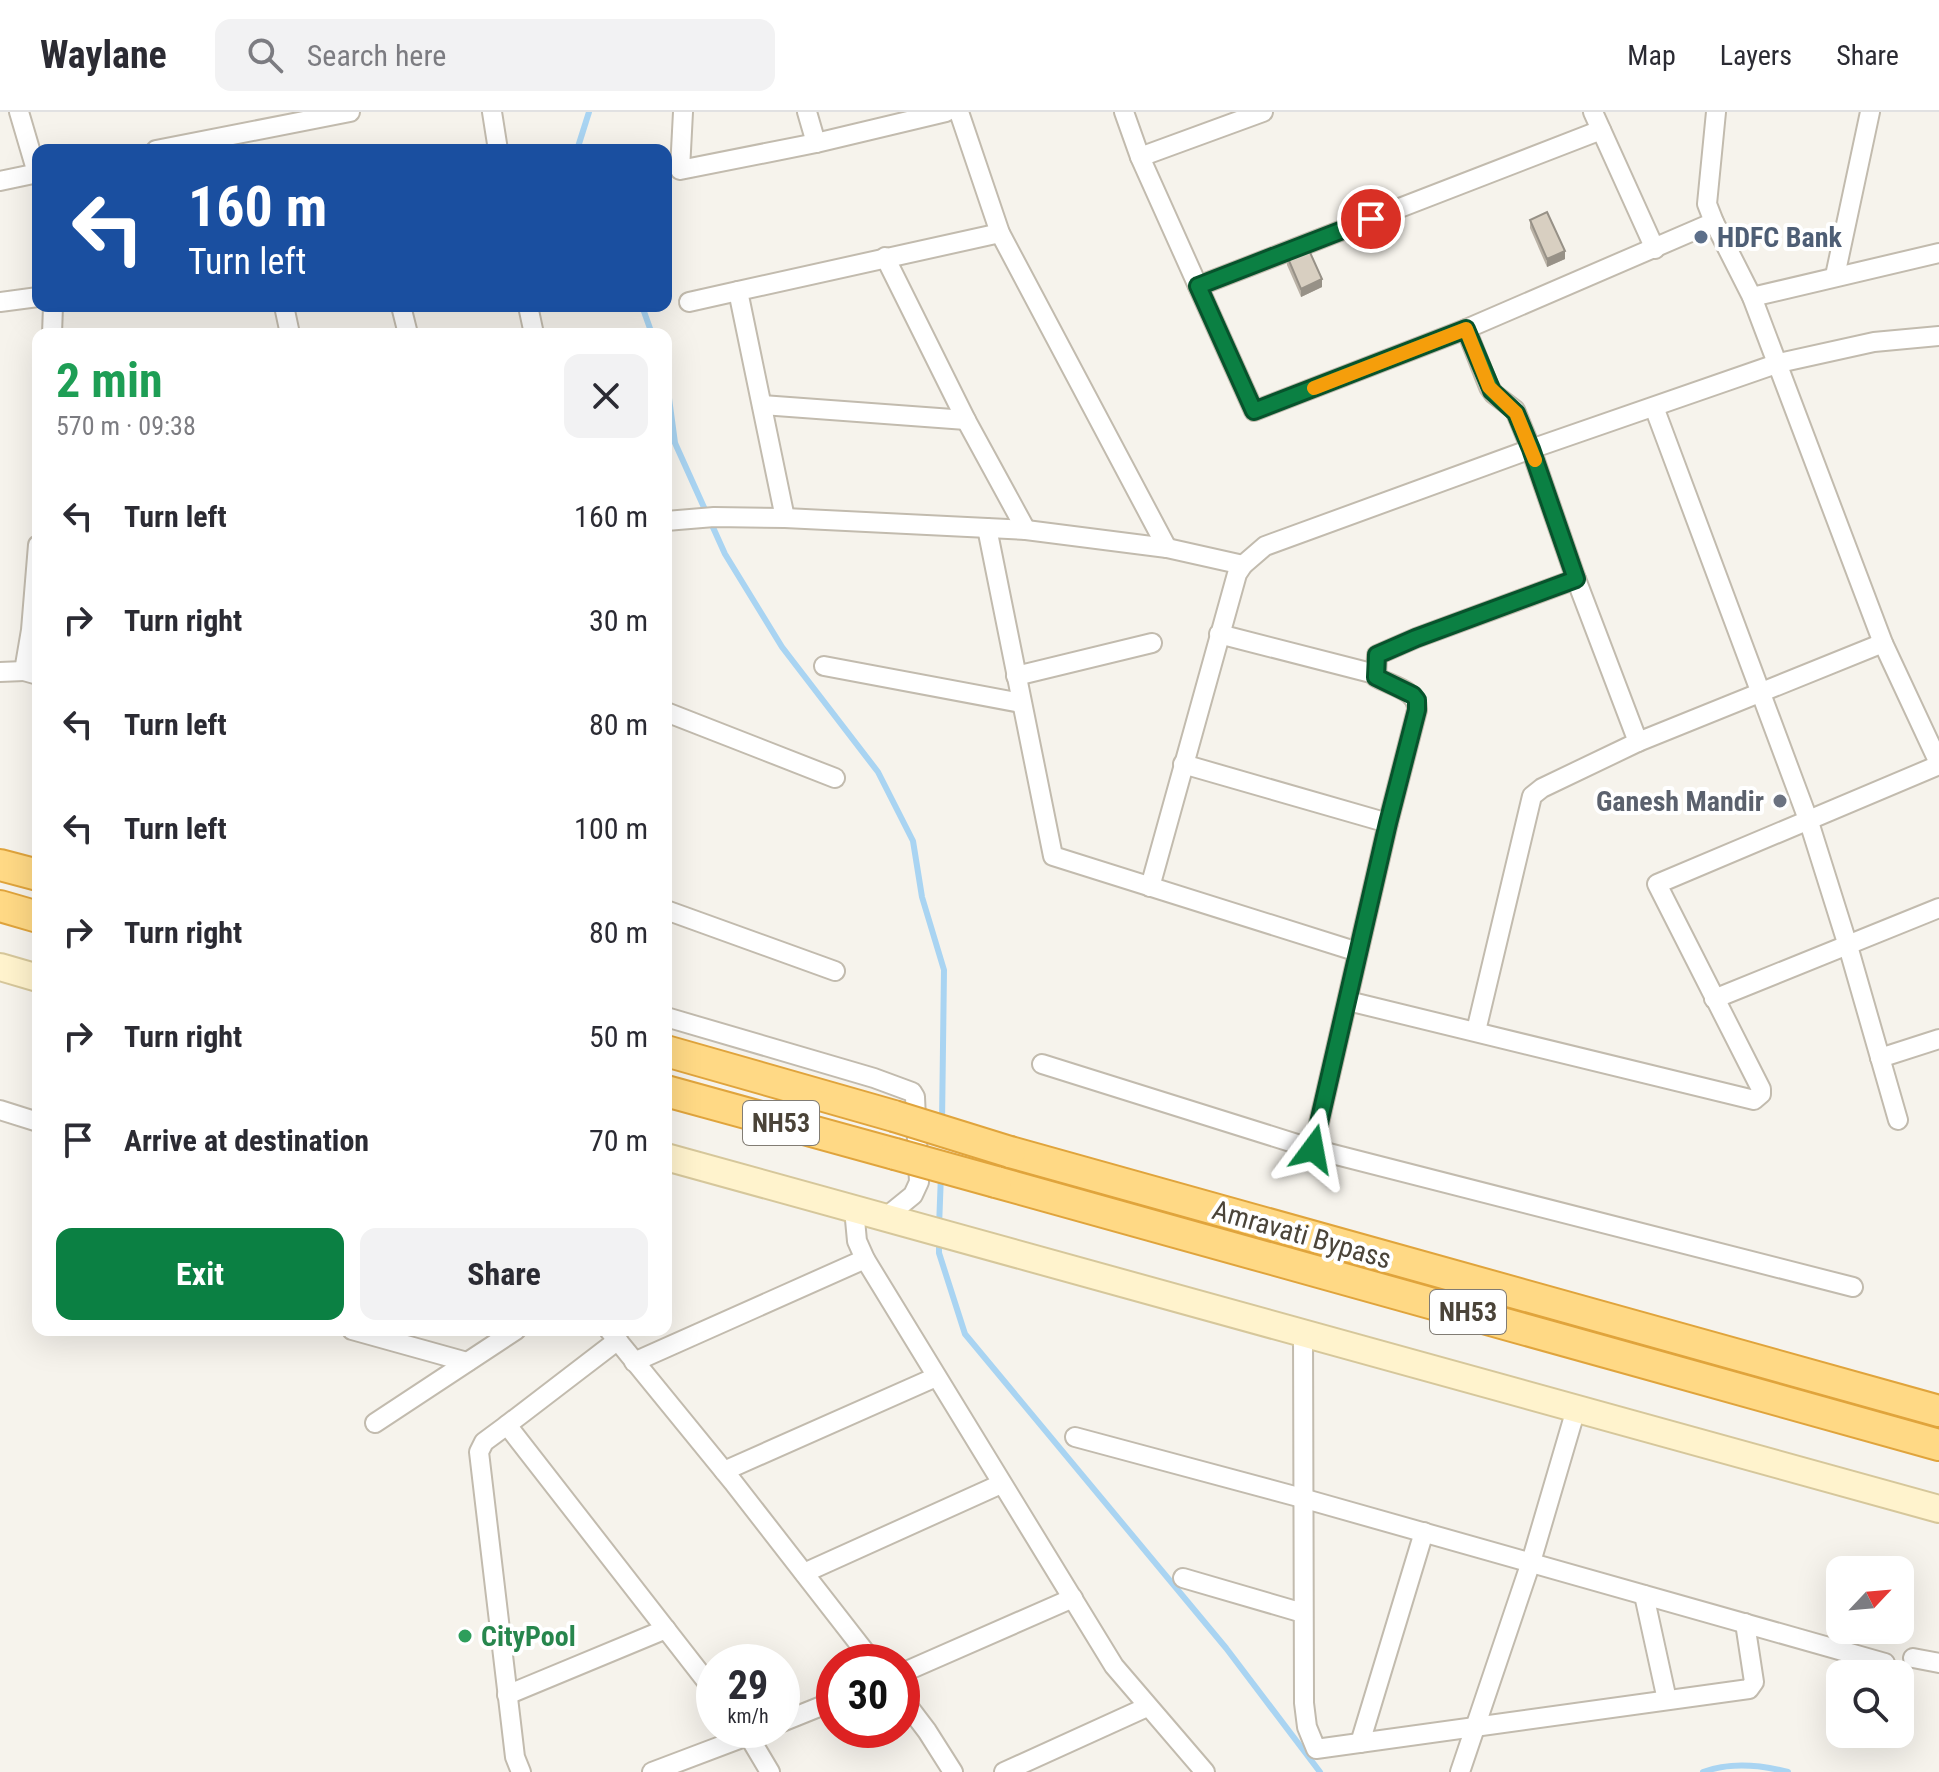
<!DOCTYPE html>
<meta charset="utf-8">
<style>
:root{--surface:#fff;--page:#f2f2f3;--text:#2b2b33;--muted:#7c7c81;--line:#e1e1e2;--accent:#0b8043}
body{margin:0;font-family:"Roboto Condensed",sans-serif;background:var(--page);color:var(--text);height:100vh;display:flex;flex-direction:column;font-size:30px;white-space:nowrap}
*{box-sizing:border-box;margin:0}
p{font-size:26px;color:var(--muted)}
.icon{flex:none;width:44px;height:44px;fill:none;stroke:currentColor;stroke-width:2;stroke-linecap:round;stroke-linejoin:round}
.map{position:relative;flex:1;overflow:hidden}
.side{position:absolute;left:32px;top:216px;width:640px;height:1008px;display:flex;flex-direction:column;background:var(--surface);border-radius:16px;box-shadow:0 8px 32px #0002}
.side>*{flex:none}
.guide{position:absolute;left:32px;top:32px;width:640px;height:168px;border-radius:16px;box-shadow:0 8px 32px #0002;background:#1a4fa0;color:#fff;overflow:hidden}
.needle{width:52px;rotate:64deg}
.controls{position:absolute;left:1826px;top:1444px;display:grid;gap:16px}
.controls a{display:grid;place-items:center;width:88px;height:88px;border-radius:16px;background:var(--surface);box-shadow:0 8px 32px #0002;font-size:40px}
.speed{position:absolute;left:696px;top:1532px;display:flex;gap:16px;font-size:40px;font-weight:700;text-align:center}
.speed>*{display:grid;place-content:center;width:104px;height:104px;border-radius:50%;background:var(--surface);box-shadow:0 8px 32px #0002;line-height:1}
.speed small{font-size:20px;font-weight:400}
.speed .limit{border:12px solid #d22;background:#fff;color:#111}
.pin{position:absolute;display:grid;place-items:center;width:68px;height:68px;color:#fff;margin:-34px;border:4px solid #fff;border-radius:50%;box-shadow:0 2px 8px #0007}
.me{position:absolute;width:88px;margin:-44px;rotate:13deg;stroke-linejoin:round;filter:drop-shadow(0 0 6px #0008)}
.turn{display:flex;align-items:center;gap:28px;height:168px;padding:0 24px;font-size:36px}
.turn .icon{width:104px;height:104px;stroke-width:2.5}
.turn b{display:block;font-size:56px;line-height:68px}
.round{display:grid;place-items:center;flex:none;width:84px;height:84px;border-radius:16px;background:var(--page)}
.head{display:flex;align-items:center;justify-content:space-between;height:136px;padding:0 24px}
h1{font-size:48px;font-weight:700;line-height:60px;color:#1e9e55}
.cta{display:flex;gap:16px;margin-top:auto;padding:16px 24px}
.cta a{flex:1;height:92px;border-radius:16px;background:var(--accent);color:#fff;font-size:32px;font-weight:700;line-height:92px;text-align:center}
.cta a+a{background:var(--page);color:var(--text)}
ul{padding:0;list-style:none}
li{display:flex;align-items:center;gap:24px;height:104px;padding:0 24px}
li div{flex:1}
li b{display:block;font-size:30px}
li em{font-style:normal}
header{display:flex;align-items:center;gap:48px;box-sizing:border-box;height:112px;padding:0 40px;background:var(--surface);border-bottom:2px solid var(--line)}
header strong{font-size:38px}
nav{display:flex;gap:44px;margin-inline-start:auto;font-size:28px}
.search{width:560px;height:72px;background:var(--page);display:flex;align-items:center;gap:20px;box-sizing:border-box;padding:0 28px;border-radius:16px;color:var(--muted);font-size:30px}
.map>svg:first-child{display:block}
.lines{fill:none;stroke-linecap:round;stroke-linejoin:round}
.stream{stroke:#a9d4f2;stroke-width:6}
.minor-casing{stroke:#c2bbae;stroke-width:22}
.secondary-casing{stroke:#d6c79b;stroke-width:30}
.trunk-casing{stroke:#e0a43c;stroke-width:34}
.minor{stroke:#fff;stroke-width:18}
.secondary{stroke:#fff3cd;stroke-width:26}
.trunk{stroke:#ffd985;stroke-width:30}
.trunk-bridge-casing{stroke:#e0a43c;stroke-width:34;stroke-linecap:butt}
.trunk-bridge{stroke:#ffd985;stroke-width:30}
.wall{fill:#bab2a6}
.shaded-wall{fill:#979187}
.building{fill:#d8cfc1;stroke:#979187;stroke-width:2}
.route-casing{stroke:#07532c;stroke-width:20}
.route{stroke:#0b8043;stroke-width:14}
.slow{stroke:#f59e0b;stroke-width:14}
.service-dot{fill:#5c6f8a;stroke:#fff;stroke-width:3}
.worship-dot{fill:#6b7280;stroke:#fff;stroke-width:3}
.leisure-dot{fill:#2e9e5b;stroke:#fff;stroke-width:3}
.labels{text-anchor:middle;stroke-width:8;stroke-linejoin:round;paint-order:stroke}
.shield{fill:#fff;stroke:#817c74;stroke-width:2}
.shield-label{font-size:26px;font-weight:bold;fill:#4b4439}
.service-label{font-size:28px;font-weight:bold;fill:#4e5e75;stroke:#fff;text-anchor:start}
.worship-label{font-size:28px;font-weight:bold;fill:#5b616d;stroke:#fff;text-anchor:end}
.street-label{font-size:28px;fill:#4b4439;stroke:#fff}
.leisure-label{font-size:28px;font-weight:bold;fill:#27864d;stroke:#fff;text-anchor:start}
</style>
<header>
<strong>Waylane</strong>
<div class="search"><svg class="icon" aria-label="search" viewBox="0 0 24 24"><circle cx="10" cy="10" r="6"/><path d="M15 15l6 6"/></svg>Search here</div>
<nav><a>Map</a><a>Layers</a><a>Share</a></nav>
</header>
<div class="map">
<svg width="1939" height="1660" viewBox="0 0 1939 1660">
<rect width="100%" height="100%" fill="#f6f3ec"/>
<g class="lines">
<g class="stream">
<polyline points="577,38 589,0"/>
<polyline points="642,194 652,222"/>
<polyline points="666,264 675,331 725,442 782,535 878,660 913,729 922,785 944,858 942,1011"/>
<polyline points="939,1115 941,1062"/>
<polyline points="939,1126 939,1141 965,1222 1226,1536 1320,1660"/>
<path d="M1703 1660C1730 1650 1761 1653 1788 1660"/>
</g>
<g class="minor-casing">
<g id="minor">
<polyline points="19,0 37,61"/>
<polyline points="492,0 498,38"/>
<polyline points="683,0 680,58 816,31 946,0"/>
<polyline points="807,0 816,31"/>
<polyline points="959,0 1000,121 1167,436"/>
<polyline points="1124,0 1140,45 1254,299 1466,217 1714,110 1707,92 1716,0"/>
<polyline points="1593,0 1655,137"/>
<polyline points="156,38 350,0"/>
<polyline points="1140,45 1263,0"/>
<polyline points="0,69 38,61"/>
<polyline points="1714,110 1752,185 1883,531 1939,651"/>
<polyline points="885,145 966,308 1026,418"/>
<polyline points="1835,164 1870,0"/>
<polyline points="1198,174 1601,18"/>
<polyline points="1752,185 1939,141"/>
<polyline points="0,190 38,185"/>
<polyline points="689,190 738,179"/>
<polyline points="284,194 290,222"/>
<polyline points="401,194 408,222"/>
<polyline points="528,194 534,222"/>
<polyline points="1466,217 1489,275 1494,282 1515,298 1531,337 1576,467 1638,630 1883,531"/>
<polyline points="52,222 53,194"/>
<polyline points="762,293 966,308"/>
<polyline points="1654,295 1809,710 1848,834 1898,1008"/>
<polyline points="785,406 738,179 1000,121"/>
<polyline points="666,409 714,405 785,406 1026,418 1167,436 1243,453"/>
<polyline points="987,416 1053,744 1358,840"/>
<polyline points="38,433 31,518 24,559 38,563"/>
<polyline points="1219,522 1375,562"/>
<polyline points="824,554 1021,591"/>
<polyline points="0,560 24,559"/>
<polyline points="1016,564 1152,531"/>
<polyline points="666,600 835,666"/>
<polyline points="1183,652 1388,711"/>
<polyline points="1150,775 1237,462 1243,453 1265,434 1531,337 1779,251 1874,230 1939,224"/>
<polyline points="666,798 835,859"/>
<polyline points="1714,887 1939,796"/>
<polyline points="1348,889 1754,988 1761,982 1761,977 1657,772 1939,653"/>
<polyline points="666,905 874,966 912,980 915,985 919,1070 913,1083 886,1105"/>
<polyline points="1476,919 1532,684 1542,676 1638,630"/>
<polyline points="1880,946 1939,927"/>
<polyline points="1042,952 1313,1037 1853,1175"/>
<polyline points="0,998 38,1010"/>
<path d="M1313 1037 1388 711 1417 598C1418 578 1391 574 1376 565L1377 543 1416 526 1576 467"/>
<polyline points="854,1097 857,1129 865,1147 1114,1554 1205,1660"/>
<polyline points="352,1218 467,1250"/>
<polyline points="609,1218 733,1370 873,1550"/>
<polyline points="1303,1220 1304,1591 1307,1615 1316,1637 1749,1577 1754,1570 1745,1511"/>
<polyline points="618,1228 507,1313 714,1579"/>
<polyline points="634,1250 865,1147"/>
<polyline points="375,1311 516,1218"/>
<polyline points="507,1313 484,1330 479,1340 515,1645 521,1660"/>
<polyline points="1075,1325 1302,1386 1885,1551"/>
<polyline points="724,1359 936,1265"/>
<polyline points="804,1461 1001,1372"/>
<polyline points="1183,1466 1303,1501"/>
<polyline points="1644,1483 1667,1588"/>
<polyline points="1913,1546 1939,1551"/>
<polyline points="902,1561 1073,1486"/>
<polyline points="507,1583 666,1517"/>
<polyline points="902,1586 927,1619 953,1660"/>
<polyline points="782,1610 834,1589"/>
<polyline points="745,1618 770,1660"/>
<polyline points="1360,1631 1424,1420"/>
<polyline points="652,1660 763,1618"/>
<polyline points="1004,1660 1147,1595"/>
<polyline points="1460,1660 1531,1450 1576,1297"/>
</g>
</g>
<g class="secondary-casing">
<g id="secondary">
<polyline points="0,855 38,866"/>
<polyline points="666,1045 1939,1397"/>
</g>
</g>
<g class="trunk-casing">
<g id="trunk">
<polyline points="0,753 38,763"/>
<polyline points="0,794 38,805"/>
<polyline points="666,939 894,1004"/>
<polyline points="666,979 895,1042"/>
<polyline points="1010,1040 1939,1299"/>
<polyline points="996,1070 1939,1333"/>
</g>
</g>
<use href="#minor" class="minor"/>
<use href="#secondary" class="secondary"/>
<use href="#trunk" class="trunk"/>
<g class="trunk-bridge-casing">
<g id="trunk-bridge">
<polyline points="894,1004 1010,1040"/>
<polyline points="895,1042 996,1070"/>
</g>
</g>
<use href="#trunk-bridge" class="trunk-bridge"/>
</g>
<g class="wall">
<polygon points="1530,108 1565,147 1547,155 1530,116"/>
<polygon points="1287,144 1322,175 1301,185 1287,153"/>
</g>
<g class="shaded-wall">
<polygon points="1565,139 1565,147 1547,155 1547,147"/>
<polygon points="1322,167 1322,175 1301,185 1301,177"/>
</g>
<g class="building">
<polygon points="1547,100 1565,139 1547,147 1530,108"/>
<polygon points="1308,136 1322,167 1301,177 1287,144"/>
</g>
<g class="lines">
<g class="route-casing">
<polyline id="route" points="1313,1037 1388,711 1417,598 1417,588 1413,583 1376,565 1377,543 1416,526 1576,467 1531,337 1516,301 1492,279 1466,217 1254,299 1198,174 1371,107"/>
</g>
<use href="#route" class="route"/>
<polyline class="slow" points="1314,276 1466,217 1489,275 1516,301 1535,348"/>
</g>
<circle class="service-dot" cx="1701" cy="125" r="8"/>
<circle class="worship-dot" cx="1780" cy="689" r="8"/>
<circle class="leisure-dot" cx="465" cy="1524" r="8"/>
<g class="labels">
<g class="shield">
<rect x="743" y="989" width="76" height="44" rx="6"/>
<rect x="1430" y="1178" width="76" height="44" rx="6"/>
</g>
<g class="shield-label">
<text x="781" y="1020">NH53</text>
<text x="1468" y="1209">NH53</text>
</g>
<g class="service-label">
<text x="1717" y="135">HDFC Bank</text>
</g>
<g class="worship-label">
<text x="1764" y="699">Ganesh Mandir</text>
</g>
<g class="street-label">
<text transform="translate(1302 1122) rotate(16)" y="10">Amravati Bypass</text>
</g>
<g class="leisure-label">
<text x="481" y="1534">CityPool</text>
</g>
</g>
</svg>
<div class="controls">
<a><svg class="needle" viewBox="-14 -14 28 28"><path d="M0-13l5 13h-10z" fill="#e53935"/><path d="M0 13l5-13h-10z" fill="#7c7c81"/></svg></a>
<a><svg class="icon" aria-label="search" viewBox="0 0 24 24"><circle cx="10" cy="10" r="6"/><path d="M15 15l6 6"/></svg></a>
</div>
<div class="speed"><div>29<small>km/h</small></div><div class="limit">30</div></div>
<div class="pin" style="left:1371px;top:107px;background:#d93025"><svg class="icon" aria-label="arrive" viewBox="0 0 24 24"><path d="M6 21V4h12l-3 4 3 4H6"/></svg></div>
<svg class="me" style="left:1313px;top:1037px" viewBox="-20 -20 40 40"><path d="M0-17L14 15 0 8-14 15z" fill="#0b8043" stroke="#fff" stroke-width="4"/></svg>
<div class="guide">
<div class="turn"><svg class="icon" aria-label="left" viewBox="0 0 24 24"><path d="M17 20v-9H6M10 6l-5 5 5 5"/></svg><div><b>160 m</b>Turn left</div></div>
</div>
<section class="side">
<div class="head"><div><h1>2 min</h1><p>570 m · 09:38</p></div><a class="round"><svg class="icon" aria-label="close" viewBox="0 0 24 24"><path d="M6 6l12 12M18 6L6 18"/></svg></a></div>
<ul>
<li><svg class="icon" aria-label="left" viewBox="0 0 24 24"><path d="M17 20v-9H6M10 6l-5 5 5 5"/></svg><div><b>Turn left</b></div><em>160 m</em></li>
<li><svg class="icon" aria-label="right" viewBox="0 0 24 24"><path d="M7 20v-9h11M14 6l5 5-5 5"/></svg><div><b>Turn right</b></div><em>30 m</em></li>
<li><svg class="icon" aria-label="left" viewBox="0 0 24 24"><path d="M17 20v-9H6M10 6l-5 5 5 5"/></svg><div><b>Turn left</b></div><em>80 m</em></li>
<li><svg class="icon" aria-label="left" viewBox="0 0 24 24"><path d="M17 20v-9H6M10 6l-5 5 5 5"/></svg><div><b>Turn left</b></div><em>100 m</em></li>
<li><svg class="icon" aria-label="right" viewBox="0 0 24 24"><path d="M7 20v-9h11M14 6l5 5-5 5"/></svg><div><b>Turn right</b></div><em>80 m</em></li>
<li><svg class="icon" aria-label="right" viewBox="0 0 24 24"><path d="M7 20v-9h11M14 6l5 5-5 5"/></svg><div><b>Turn right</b></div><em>50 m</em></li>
<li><svg class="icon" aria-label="arrive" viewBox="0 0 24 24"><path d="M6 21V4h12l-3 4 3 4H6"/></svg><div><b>Arrive at destination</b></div><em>70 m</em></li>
</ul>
<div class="cta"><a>Exit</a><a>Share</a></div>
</section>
</div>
